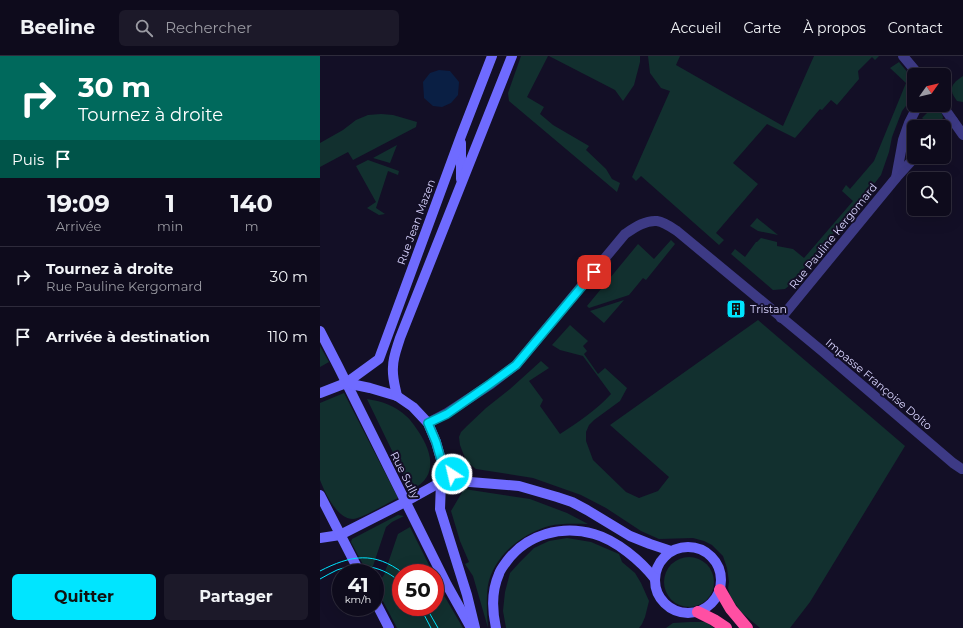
<!DOCTYPE html>
<html lang="fr">
<meta charset="utf-8">
<style>
:root{--surface:#0e0b1c;--page:#1c1929;--text:#f1f3f6;--muted:#9b9ba3;--line:#2e2b3b;--accent:#00e5ff}
body{margin:0;font-family:Montserrat,sans-serif;background:var(--page);color:var(--text);height:100vh;display:flex;flex-direction:column;font-size:15px;white-space:nowrap}
*{box-sizing:border-box;margin:0}
p{font-size:13px;color:var(--muted)}
.icon{flex:none;width:22px;height:22px;fill:none;stroke:currentColor;stroke-width:2;stroke-linecap:round;stroke-linejoin:round}
.map{position:relative;flex:1;overflow:hidden}
.details{display:flex;flex-direction:column;background:var(--surface);width:320px}
.details>*{flex:none}
.top-card{background:#00695c;color:#fff;overflow:hidden}
.needle{width:26px;rotate:56deg}
.tools{position:absolute;left:587px;top:12px;display:grid;gap:8px}
.tools a{display:grid;place-items:center;width:44px;height:44px;border-radius:6px;background:var(--surface);box-shadow:0 4px 16px #0002,0 0 0 1px var(--line);font-size:20px}
.speed{position:absolute;left:12px;top:508px;display:flex;gap:8px;font-size:20px;font-weight:700;text-align:center}
.speed>*{display:grid;place-content:center;width:52px;height:52px;border-radius:50%;background:var(--surface);box-shadow:0 4px 16px #0002,0 0 0 1px var(--line);line-height:1}
.speed small{font-size:10px;font-weight:400}
.speed .limit{border:6px solid #d22;background:#fff;color:#111}
.pin{position:absolute;display:grid;place-items:center;width:34px;height:34px;color:#fff;margin:-17px;border-radius:8px;box-shadow:0 2px 6px #0006}
.me{position:absolute;width:44px;margin:-22px;rotate:325deg;stroke-linejoin:round;filter:drop-shadow(0 0 3px #0008)}
.turn{display:flex;align-items:center;gap:14px;height:84px;padding:0 12px;font-size:18px}
.turn .icon{width:52px;height:52px;stroke-width:2.5}
.turn b{display:block;font-size:28px;line-height:34px}
.then{display:flex;align-items:center;height:38px;padding:0 12px;background:#0003;gap:8px;font-size:15px}
.eta{display:flex;justify-content:space-evenly;align-items:center;height:68px;text-align:center}
.eta b{font-size:24px;font-weight:700;line-height:28px}
.primary-button{display:flex;gap:8px;margin-top:auto;padding:8px 12px}
.primary-button a{flex:1;height:46px;border-radius:6px;background:var(--accent);color:#111;font-size:16px;font-weight:700;line-height:46px;text-align:center}
.primary-button a+a{background:var(--page);color:var(--text)}
ul{padding:0;list-style:none}
li{display:flex;align-items:center;gap:12px;height:60px;padding:0 12px;border-top:1px solid var(--line)}
li div{flex:1}
li b{display:block;font-size:15px}
li em{font-style:normal}
header{display:flex;align-items:center;gap:24px;box-sizing:border-box;height:56px;padding:0 20px;background:var(--surface);border-bottom:1px solid var(--line)}
header strong{font-size:19px}
nav{display:flex;gap:22px;margin-inline-start:auto;font-size:14px}
.search{width:280px;height:36px;background:var(--page);display:flex;align-items:center;gap:10px;box-sizing:border-box;padding:0 14px;border-radius:6px;color:var(--muted);font-size:15px}
main{display:flex;flex:1;min-height:0}
.map>svg:first-child{display:block}
.green{fill:#12302f}
.water{fill:#0a1f44}
.lines{fill:none;stroke-linecap:round;stroke-linejoin:round}
.street{stroke:#3d3a85;stroke-width:10}
.secondary{stroke:#6f6bff;stroke-width:10}
.highway{stroke:#ff4fa3;stroke-width:12}
.tram{stroke:#00e5ff;stroke-width:1}
.route-casing{stroke:#0095a6;stroke-width:10}
.route{stroke:#00e5ff;stroke-width:7}
.labels{text-anchor:middle;stroke-width:4;stroke-linejoin:round;paint-order:stroke}
.street-label{font-size:11px;fill:#d9d4ff;stroke:#130f26}
.poi-label{font-size:11px;fill:#d9d4ff;stroke:#130f26;text-anchor:start}
</style>
<header>
<strong>Beeline</strong>
<div class="search"><svg class="icon" aria-label="search" viewBox="0 0 24 24"><circle cx="10" cy="10" r="6"/><path d="M15 15l6 6"/></svg>Rechercher</div>
<nav><a>Accueil</a><a>Carte</a><a>À propos</a><a>Contact</a></nav>
</header>
<main>
<section class="details">
<div class="top-card">
<div class="turn"><svg class="icon" aria-label="right" viewBox="0 0 24 24"><path d="M7 20v-9h11M14 6l5 5-5 5"/></svg><div><b>30 m</b>Tournez à droite</div></div>
<div class="then">Puis<svg class="icon" aria-label="arrive" viewBox="0 0 24 24"><path d="M6 21V4h12l-3 4 3 4H6"/></svg></div>
</div>
<div class="eta">
<div><b>19:09</b><p>Arrivée</p></div>
<div><b>1</b><p>min</p></div>
<div><b>140</b><p>m</p></div>
</div>
<ul>
<li><svg class="icon" aria-label="right" viewBox="0 0 24 24"><path d="M7 20v-9h11M14 6l5 5-5 5"/></svg><div><b>Tournez à droite</b><p>Rue Pauline Kergomard</p></div><em>30 m</em></li>
<li><svg class="icon" aria-label="arrive" viewBox="0 0 24 24"><path d="M6 21V4h12l-3 4 3 4H6"/></svg><div><b>Arrivée à destination</b></div><em>110 m</em></li>
</ul>
<div class="primary-button"><a>Quitter</a><a>Partager</a></div>
</section>
<div class="map">
<svg width="643" height="572" viewBox="0 0 643 572">
<rect width="100%" height="100%" fill="#130f26"/>
<g class="green">
<polygon points="201,0 228,0 207,41 224,51 220,58 233,69 269,90 266,94 286,113 292,123 300,127 297,136 189,45 188,37"/>
<polygon points="229,0 320,0 320,6 314,29 303,45 295,34"/>
<polygon points="328,0 360,0 356,9 463,70 494,0 559,0 555,4 552,1 538,15 539,23 517,49 511,44 502,54 500,53 475,82 447,68 413,107 438,128 396,177 404,184 399,189 321,120 316,125 312,121 350,35 341,32 330,17"/>
<polygon points="579,6 594,24 592,42 582,55 572,81 569,96 561,119 548,136 470,229 465,233 453,234 411,198 415,193 425,201 436,186 437,186 441,182 457,186 457,190 473,193 484,202 533,145 522,135 526,129 530,133 554,105 586,27 570,12"/>
<path d="M643 20V46L637 45C628 33 631 28 643 20Z"/>
<path d="M613 51C620 53 622 56 623 62L615 71H613L602 62Z"/>
<polygon points="61,58 73,59 97,66 96,71 33,104 28,96 0,111 0,87 23,74 36,64 48,59"/>
<polygon points="594,77 594,97 590,100 589,100 591,86"/>
<polygon points="77,89 70,107 53,102"/>
<polygon points="48,104 79,115 78,119 68,115 56,152 65,158 59,159 47,152 56,146 36,110"/>
<polygon points="437,162 458,179 438,175 430,170"/>
<polygon points="351,184 355,188 326,224 323,222 309,239 269,252 267,250 318,188 334,203"/>
<polygon points="304,244 284,267 270,255"/>
<path d="M438 264 585 390 490 546 470 572H440L421 556 410 540 408 532 409 526 407 512 403 500 392 489 384 485 373 482 339 483 321 475 286 452 261 439 213 422 156 413 147 406 143 397 140 389 139 381 141 376 147 370 166 352 190 333 221 305 229 312 209 325 223 344 220 350 240 378C257 367 278 353 291 338L263 300 240 294 232 289 250 269 268 285 263 290 267 295 264 298 278 318 285 312 307 332 300 345 274 364 269 369 266 376V385L273 404 306 436 319 442 338 435 349 421 290 369Z"/>
<polygon points="0,290 9,306 0,311"/>
<path d="M24 337 78 442C69 446 41 463 33 463 17 463 5 437 0 424V347Z"/>
<path d="M47 343C61 345 76 350 86 360 90 363 93 368 96 372 111 393 121 420 91 434Z"/>
<path d="M144 433 210 443 247 457 268 468C255 468 242 467 229 470 201 478 174 500 168 529 166 543 167 558 168 572L153 520 145 508 149 506 140 485 131 455Z"/>
<polygon points="78,459 84,460 72,466 66,471 52,513 47,516 31,486 32,483"/>
<polygon points="90,471 113,517 81,517 81,551 115,551 115,521 122,536 143,572 77,572 55,530 55,527 61,523 64,519 78,478"/>
<polygon points="247,482 271,486 299,498 302,506 315,517 321,527 329,545 325,561 322,568 319,572 186,572 183,555 185,536 190,517 200,506 214,492 229,485"/>
<circle cx="369" cy="526" r="25"/>
<polygon points="370,566 386,566 394,572 346,572 353,567"/>
</g>
<polygon class="water" points="119,14 130,15 139,26 138,39 131,47 122,51 113,50 104,42 103,26 110,17"/>
<g class="lines">
<g class="street">
<polyline points="583,0 599,19"/>
<polyline points="622,49 643,79"/>
<polyline points="624,71 633,65"/>
<polyline points="576,122 583,84 589,67 598,49"/>
<polyline points="461,262 576,122 595,101"/>
<path d="M108 367 127 357 171 328 196 309 305 178C314 172 325 164 337 165 344 166 351 171 357 175L502 295 633 407 642 413"/>
</g>
<g class="secondary">
<polyline points="141,87 141,123"/>
<polyline points="0,275 18,310 127,529 151,572"/>
<polyline points="26,327 59,303 141,80 172,0"/>
<polyline points="0,337 26,327 50,332 77,340 93,351 108,367 116,386 122,407 121,426 85,446 20,479 0,482"/>
<path d="M77 340C75 330 72 321 73 311 73 301 77 292 80 282L192 0"/>
<path d="M122 407C130 417 136 424 150 426L199 430 237 441 252 446 267 454 310 480 330 488 351 495"/>
<polyline points="121,426 120,453 147,539 155,572"/>
<polyline points="0,439 40,517"/>
<circle cx="368" cy="524" r="33"/>
<polyline points="55,545 69,572"/>
<path d="M176 572C172 554 171 536 179 518 180 514 184 509 187 505 207 478 242 469 274 478 296 484 321 505 335 523"/>
</g>
<g class="highway">
<polyline points="400,534 411,553 427,572"/>
<polyline points="378,556 394,564 406,572"/>
</g>
<g class="tram">
<path d="M0 515C31 499 54 495 83 517"/>
<path d="M0 523C5 520 11 517 17 514 39 506 64 510 81 527"/>
<polyline points="100,551 111,572"/>
<polyline points="106,551 118,572"/>
</g>
</g>
<g class="lines">
<g class="route-casing">
<polyline id="route" points="132,418 122,407 116,386 108,367 127,358 170,328 196,309 274,216"/>
</g>
<use href="#route" class="route"/>
</g>
<defs>
<g id="building-square" transform="scale(1)"><rect x="-9" y="-9" width="18" height="18" rx="4" fill="#00e5ff" stroke="#130f26"/><path d="M-4-6H4V6H1V3H-1V6H-4ZM-2.5-4.3h1.7v1.8h-1.7ZM.8-4.3h1.7v1.8H.8ZM-2.5-1h1.7V.8h-1.7ZM.8-1h1.7V.8H.8Z" fill="#111"/></g>
</defs>
<g fill-rule="evenodd">
<use href="#building-square" x="416" y="253"/>
</g>
<g class="labels">
<g class="street-label">
<text transform="translate(96 166) rotate(-70)" y="4">Rue Jean Mazen</text>
<text transform="translate(513 180) rotate(-51)" y="4">Rue Pauline Kergomard</text>
<text transform="translate(559 328) rotate(40)" y="4">Impasse Françoise Dolto</text>
<text transform="translate(85 419) rotate(63)" y="4">Rue Sully</text>
</g>
<g class="poi-label">
<text x="430" y="257">Tristan</text>
</g>
</g>
</svg>
<div class="tools">
<a><svg class="needle" viewBox="-14 -14 28 28"><path d="M0-13l5 13h-10z" fill="#e53935"/><path d="M0 13l5-13h-10z" fill="#9b9ba3"/></svg></a>
<a><svg class="icon" aria-label="sound" viewBox="0 0 24 24"><path d="M4 9h4l5-4v14l-5-4H4zM17 9q2 3 0 6"/></svg></a>
<a><svg class="icon" aria-label="search" viewBox="0 0 24 24"><circle cx="10" cy="10" r="6"/><path d="M15 15l6 6"/></svg></a>
</div>
<div class="speed"><div>41<small>km/h</small></div><div class="limit">50</div></div>
<div class="pin" style="left:274px;top:216px;background:#d93025"><svg class="icon" aria-label="arrive" viewBox="0 0 24 24"><path d="M6 21V4h12l-3 4 3 4H6"/></svg></div>
<svg class="me" style="left:132px;top:418px" viewBox="-20 -20 40 40"><circle r="17" fill="#00e5ff" stroke="#fff" stroke-width="3"/><path d="M0-11L8 9 0 5-8 9z" fill="#fff"/></svg>
</div>
</main>
